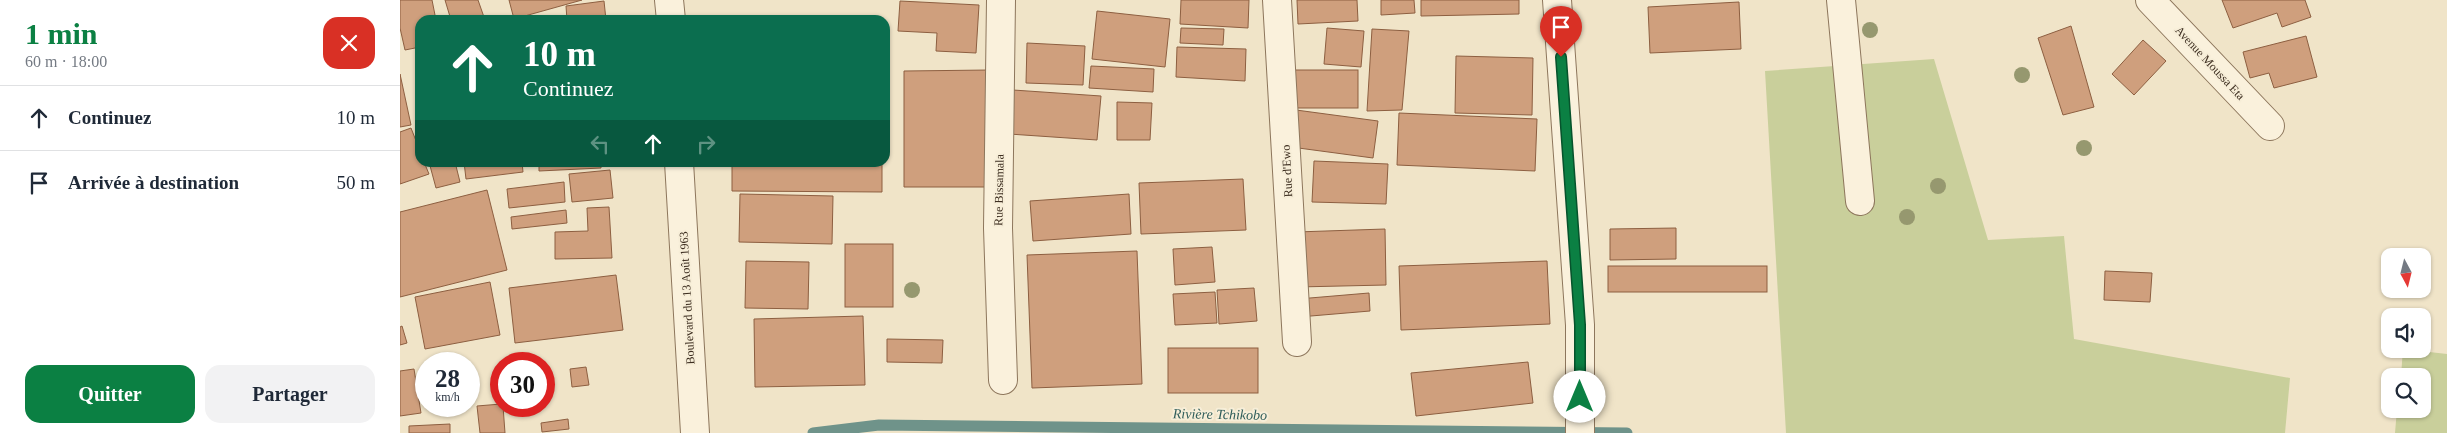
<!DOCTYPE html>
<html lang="fr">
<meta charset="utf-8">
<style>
:root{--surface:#fff;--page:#f2f2f3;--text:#1f2937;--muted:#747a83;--line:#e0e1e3;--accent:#0b8043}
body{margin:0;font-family:"Times New Roman",serif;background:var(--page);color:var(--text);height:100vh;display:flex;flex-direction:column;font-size:19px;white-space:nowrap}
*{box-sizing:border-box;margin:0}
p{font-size:16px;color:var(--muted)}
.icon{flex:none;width:28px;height:28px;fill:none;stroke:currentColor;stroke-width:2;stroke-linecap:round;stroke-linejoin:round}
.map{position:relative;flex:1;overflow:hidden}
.drawer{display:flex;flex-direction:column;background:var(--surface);width:400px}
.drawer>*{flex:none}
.hud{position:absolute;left:15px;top:15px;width:475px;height:152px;border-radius:15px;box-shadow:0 1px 4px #0004;background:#0b6e4f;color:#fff;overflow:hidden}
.needle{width:32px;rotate:173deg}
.buttons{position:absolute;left:1981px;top:248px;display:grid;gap:10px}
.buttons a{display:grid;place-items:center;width:50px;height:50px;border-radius:10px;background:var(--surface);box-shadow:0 1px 4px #0004;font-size:25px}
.speed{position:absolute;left:15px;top:352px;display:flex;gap:10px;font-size:25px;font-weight:700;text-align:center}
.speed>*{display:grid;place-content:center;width:65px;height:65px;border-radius:50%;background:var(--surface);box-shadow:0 1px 4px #0004;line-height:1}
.speed small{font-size:12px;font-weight:400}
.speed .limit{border:8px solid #d22;background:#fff;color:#111}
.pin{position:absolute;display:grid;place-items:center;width:42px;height:42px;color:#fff;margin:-51px -21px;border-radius:50% 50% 50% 0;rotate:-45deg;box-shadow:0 0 5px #0007}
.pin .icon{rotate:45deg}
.me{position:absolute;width:55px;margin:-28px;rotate:0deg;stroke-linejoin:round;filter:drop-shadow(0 0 4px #0008)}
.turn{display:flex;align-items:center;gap:18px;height:105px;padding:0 25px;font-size:22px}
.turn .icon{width:65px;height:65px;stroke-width:2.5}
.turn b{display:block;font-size:35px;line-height:42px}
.lanes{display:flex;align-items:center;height:48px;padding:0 25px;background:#0003;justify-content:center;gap:25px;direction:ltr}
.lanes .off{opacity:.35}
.round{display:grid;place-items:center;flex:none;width:52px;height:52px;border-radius:15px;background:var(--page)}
.headline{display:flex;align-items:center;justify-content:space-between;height:85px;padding:0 25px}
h1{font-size:30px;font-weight:800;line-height:38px;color:var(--accent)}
.button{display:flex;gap:10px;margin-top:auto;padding:10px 25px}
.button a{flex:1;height:58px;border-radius:15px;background:var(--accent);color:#fff;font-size:20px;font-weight:800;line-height:58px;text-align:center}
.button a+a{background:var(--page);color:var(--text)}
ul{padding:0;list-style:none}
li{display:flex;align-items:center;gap:15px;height:65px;padding:0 25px;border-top:1px solid var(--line)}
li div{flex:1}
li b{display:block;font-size:19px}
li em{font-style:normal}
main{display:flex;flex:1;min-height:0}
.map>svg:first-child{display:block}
.green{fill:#c9cf9b}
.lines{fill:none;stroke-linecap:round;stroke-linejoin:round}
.stream{stroke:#6f938a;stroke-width:11}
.building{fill:#cf9f7d;stroke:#8d5f41}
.minor-casing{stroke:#8d765c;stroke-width:30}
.minor{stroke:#faf1dc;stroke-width:28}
.tree{fill:#96986f}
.route-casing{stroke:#07532c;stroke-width:12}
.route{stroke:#0b8043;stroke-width:9}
.labels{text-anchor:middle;stroke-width:4;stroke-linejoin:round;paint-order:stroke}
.street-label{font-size:12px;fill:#3d2e20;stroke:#f7eed8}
.water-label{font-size:14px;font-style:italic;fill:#2f5d5a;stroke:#f7eed8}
</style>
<main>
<section class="drawer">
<div class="headline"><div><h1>1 min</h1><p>60 m · 18:00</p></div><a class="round" style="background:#d93025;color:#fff"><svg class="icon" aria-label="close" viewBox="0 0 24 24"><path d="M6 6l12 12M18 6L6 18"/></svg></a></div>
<ul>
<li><svg class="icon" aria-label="ahead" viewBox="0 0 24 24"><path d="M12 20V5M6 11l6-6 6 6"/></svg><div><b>Continuez</b></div><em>10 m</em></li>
<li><svg class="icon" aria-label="arrive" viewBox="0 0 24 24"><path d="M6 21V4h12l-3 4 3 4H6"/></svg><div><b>Arrivée à destination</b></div><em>50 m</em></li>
</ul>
<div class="button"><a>Quitter</a><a>Partager</a></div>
</section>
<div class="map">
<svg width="2047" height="433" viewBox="0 0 2047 433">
<rect width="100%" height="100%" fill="#f0e4c8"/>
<g class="green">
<polygon points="1534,59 1588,240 1664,236 1674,339 1890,378 1885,433 1386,433 1365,71"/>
<polygon points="2003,349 2047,354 2047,433 1995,433 1997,409 2022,409 2022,376 2001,376"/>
</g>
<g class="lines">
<polyline class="stream" points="413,433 479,425 1227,433"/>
</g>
<g class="building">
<polygon points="0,0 32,0 36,20 20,20 20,47 5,50 0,28"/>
<polygon points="45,0 78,0 85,20 51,20"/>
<polygon points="109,0 182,0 114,19"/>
<polygon points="781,0 849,0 848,28 780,24"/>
<polygon points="897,0 957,0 958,21 898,24"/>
<polygon points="981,0 1014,0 1015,13 981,15"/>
<polygon points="1021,0 1119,0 1119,14 1021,16"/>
<polygon points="1822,0 1905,0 1911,17 1882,27 1877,13 1833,28"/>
<polygon points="204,1 206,20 167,20 166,6"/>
<polygon points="500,1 579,5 576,53 536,51 537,33 498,31"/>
<polygon points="1339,2 1341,49 1250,53 1248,7"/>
<polygon points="697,11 770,19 765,67 692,59"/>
<polygon points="1671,26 1694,107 1663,115 1638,38"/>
<polygon points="781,28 824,29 823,45 780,43"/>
<polygon points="927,28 964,31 961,67 924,64"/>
<polygon points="972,29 1009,31 1002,110 967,111"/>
<polygon points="1906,36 1917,77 1874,88 1869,73 1850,78 1843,52"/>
<polygon points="1743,40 1766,61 1734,95 1712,74"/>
<polygon points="627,43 685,46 683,85 626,83"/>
<polygon points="777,47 846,49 845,81 776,77"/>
<polygon points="1056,56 1133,58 1132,115 1055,113"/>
<polygon points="691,66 754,69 753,92 689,88"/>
<polygon points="589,70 589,187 504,187 504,71"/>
<rect x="892" y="70" width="66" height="38"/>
<polygon points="0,74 11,125 0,127"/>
<polygon points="613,90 701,96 697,140 609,134"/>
<polygon points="717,102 752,103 750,140 717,140"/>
<polygon points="896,110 978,121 973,158 891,147"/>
<polygon points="999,113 1137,119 1135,171 997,165"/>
<polygon points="11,128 20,151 20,162 24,162 29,174 0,184 0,132"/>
<polygon points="914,161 988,164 986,204 912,202"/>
<polygon points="29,162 55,162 60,182 36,188"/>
<polygon points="64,162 122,162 123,172 66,179"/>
<polygon points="139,162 201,162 201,168 139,171"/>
<polygon points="332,162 482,162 482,192 332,191"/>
<polygon points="210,170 213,198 172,202 169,174"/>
<polygon points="843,179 846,230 741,234 739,183"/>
<polygon points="164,182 165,202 109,208 107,189"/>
<polygon points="87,190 107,270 0,297 0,212"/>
<polygon points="340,194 433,196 432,244 339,242"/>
<polygon points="729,194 731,234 633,241 630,201"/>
<polygon points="209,207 212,258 155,259 155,232 188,231 187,208"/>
<polygon points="166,210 167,223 112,229 111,217"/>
<polygon points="1276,228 1276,259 1210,260 1210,229"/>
<polygon points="985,229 986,285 897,287 896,232"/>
<rect x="445" y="244" width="48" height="63"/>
<polygon points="812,247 815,282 775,285 773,249"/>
<polygon points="737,251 742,384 632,388 627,255"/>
<polygon points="346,261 409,262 408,309 345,308"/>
<polygon points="1147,261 1150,324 1001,330 999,266"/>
<rect x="1208" y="266" width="159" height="26"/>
<polygon points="1705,271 1752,273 1750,302 1704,300"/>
<polygon points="216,275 223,330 115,343 109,288"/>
<polygon points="90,282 100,335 25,349 15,297"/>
<polygon points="854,288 857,321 819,324 817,290"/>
<polygon points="815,292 817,323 775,325 773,294"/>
<polygon points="969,293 970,311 899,317 898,299"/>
<polygon points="463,316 465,385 355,387 354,319"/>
<polygon points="2,326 7,343 0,345 0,327"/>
<polygon points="487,339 543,340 542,363 487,362"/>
<rect x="768" y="348" width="90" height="45"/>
<polygon points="1128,362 1133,403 1016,416 1011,373"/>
<polygon points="186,367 189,385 172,387 170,369"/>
<polygon points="14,369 21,413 0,416 0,371"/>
<polygon points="101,404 103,406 105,433 80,433 77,406"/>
<polygon points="168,419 169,429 142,432 141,423"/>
<polygon points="50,424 50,433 9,433 9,426"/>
</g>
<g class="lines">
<g class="minor-casing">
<g id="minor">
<polyline points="269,0 271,20"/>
<polyline points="601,0 598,228 603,380"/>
<polyline points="877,0 897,342"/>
<polyline points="1157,0 1180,325 1180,433"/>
<polyline points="1441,0 1460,201"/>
<polyline points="1750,0 1870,126"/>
<polyline points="279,162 295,433"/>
</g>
</g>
<use href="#minor" class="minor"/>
</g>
<g class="tree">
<circle cx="1470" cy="30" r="8"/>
<circle cx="1622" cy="75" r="8"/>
<circle cx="1684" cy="148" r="8"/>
<circle cx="1538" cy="186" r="8"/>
<circle cx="1507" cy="217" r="8"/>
<circle cx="512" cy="290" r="8"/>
</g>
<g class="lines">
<g class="route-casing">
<polyline id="route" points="1161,57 1180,325 1180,397"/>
</g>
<use href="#route" class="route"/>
</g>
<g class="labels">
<g class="street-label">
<text transform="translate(1810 63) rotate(47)" y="4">Avenue Moussa Eta</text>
<text transform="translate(887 171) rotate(-93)" y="4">Rue d'Ewo</text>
<text transform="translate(599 190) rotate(-89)" y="4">Rue Bissamala</text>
<text transform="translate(287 298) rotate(-93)" y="4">Boulevard du 13 Août 1963</text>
</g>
<g class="water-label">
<text transform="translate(820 414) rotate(1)" y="5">Rivière Tchikobo</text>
</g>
</g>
</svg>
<div class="buttons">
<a><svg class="needle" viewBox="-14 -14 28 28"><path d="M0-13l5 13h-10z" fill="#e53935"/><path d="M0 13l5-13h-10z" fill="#747a83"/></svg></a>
<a><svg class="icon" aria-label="sound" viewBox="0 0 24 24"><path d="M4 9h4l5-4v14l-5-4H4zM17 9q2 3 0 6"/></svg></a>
<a><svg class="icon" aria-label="search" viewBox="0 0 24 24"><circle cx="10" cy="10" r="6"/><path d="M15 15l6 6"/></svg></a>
</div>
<div class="speed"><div>28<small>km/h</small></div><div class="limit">30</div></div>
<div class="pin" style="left:1161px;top:57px;background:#d93025"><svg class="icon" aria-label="arrive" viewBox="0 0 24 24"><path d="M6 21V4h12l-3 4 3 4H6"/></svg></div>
<svg class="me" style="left:1180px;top:397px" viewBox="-20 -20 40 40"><circle r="19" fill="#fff"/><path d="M0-13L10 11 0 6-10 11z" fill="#0b8043"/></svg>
<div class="hud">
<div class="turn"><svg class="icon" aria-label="ahead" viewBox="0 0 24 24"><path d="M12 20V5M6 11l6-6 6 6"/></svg><div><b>10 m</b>Continuez</div></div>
<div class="lanes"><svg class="icon off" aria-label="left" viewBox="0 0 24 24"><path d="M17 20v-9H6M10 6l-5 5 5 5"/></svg><svg class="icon" aria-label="ahead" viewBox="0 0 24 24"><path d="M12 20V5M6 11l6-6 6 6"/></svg><svg class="icon off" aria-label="right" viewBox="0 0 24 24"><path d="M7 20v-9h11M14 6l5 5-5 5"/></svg></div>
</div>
</div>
</main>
